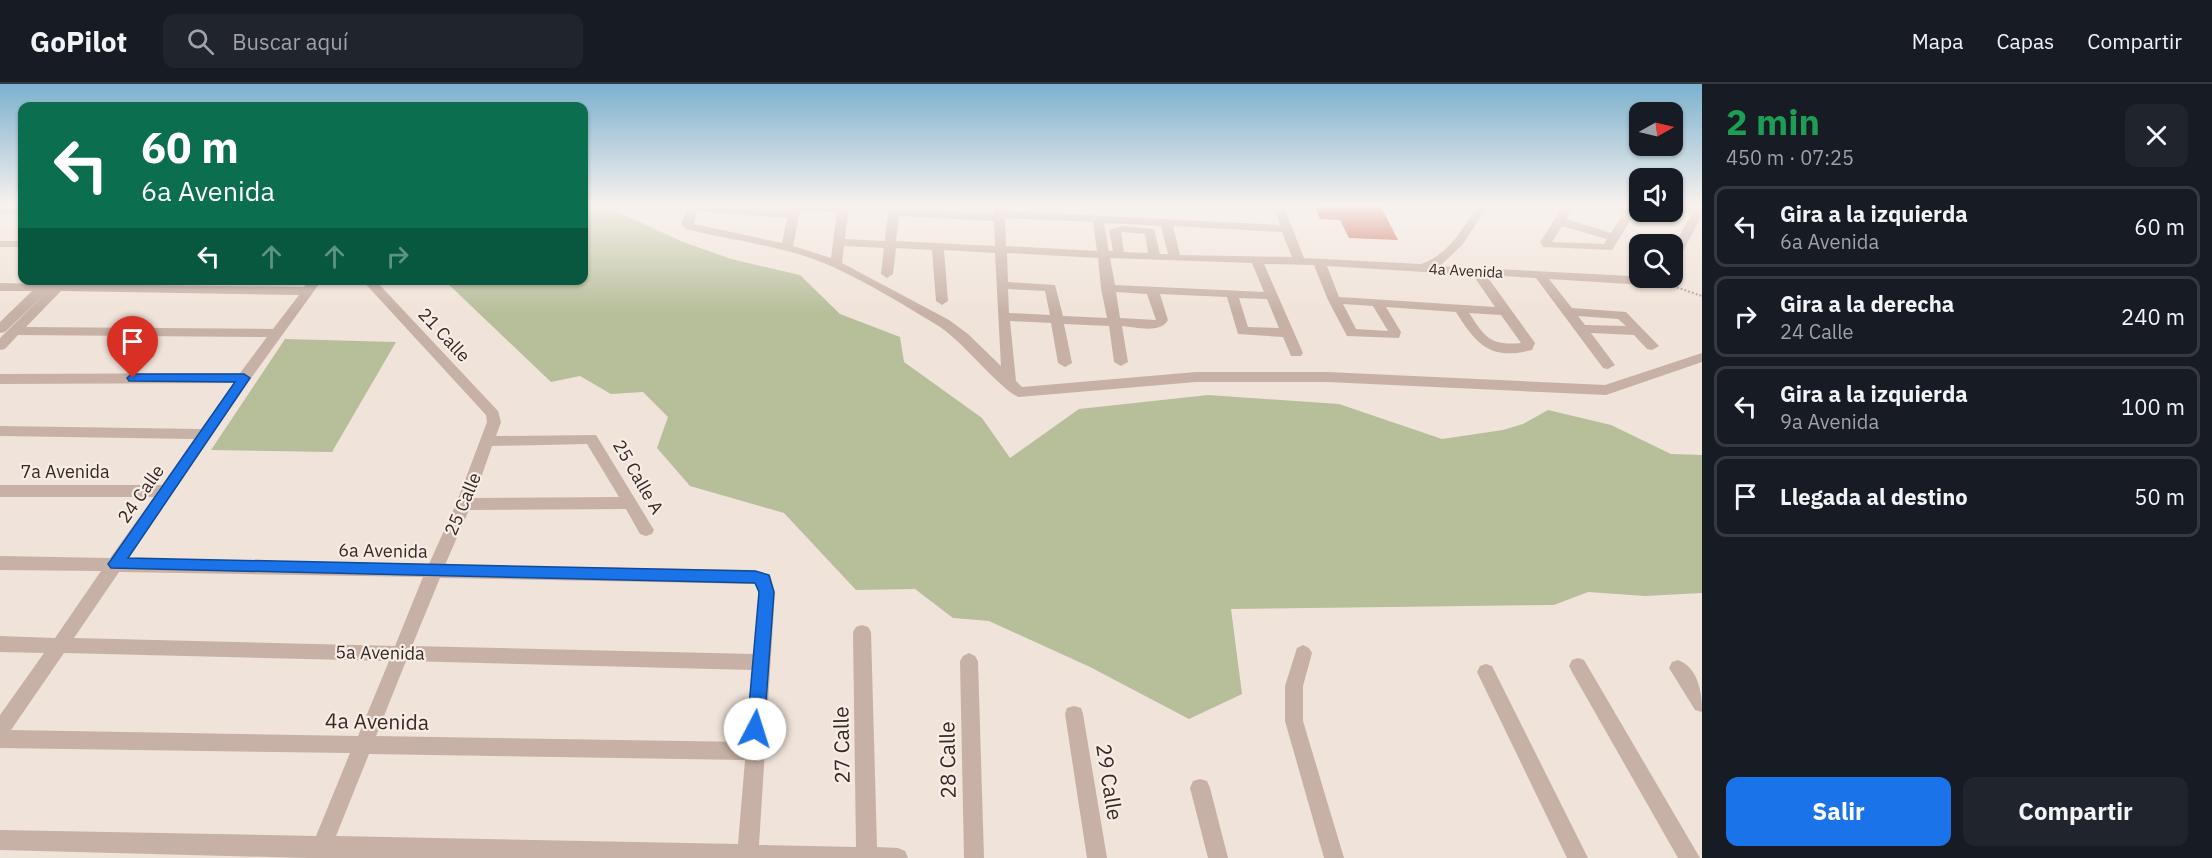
<!DOCTYPE html>
<html lang="es">
<meta charset="utf-8">
<style>
:root{--surface:#171b24;--page:#20242c;--text:#f1f3f6;--muted:#9ea1a6;--line:#363941;--accent:#1a73e8}
body{margin:0;font-family:"IBM Plex Sans",sans-serif;background:var(--page);color:var(--text);height:100vh;display:flex;flex-direction:column;font-size:22px;white-space:nowrap}
*{box-sizing:border-box;margin:0}
p{font-size:20px;color:var(--muted)}
.icon{flex:none;width:33px;height:33px;fill:none;stroke:currentColor;stroke-width:2;stroke-linecap:round;stroke-linejoin:round}
.map{position:relative;flex:1;overflow:hidden}
.details{display:flex;flex-direction:column;background:var(--surface);width:510px}
.details>*{flex:none}
.banner{position:absolute;left:18px;top:18px;width:570px;height:183px;border-radius:12px;box-shadow:0 2px 4px #0004;background:#0b6e4f;color:#fff;overflow:hidden}
.needle{width:39px;rotate:82deg}
.buttons{position:absolute;left:1629px;top:18px;display:grid;gap:12px}
.buttons a{display:grid;place-items:center;width:54px;height:54px;border-radius:12px;background:var(--surface);box-shadow:0 2px 4px #0004;font-size:30px}
.pin{position:absolute;display:grid;place-items:center;width:51px;height:51px;color:#fff;margin:-62px -26px;border-radius:50% 50% 50% 0;rotate:-45deg;box-shadow:0 0 6px #0007}
.pin .icon{rotate:45deg}
.me{position:absolute;width:66px;margin:-33px;rotate:5deg;stroke-linejoin:round;filter:drop-shadow(0 0 4px #0008)}
.turn{display:flex;align-items:center;gap:21px;height:126px;padding:0 24px;font-size:27px}
.turn .icon{width:78px;height:78px;stroke-width:2.5}
.turn b{display:block;font-size:42px;line-height:51px}
.lanes{display:flex;align-items:center;height:57px;padding:0 24px;background:#0003;justify-content:center;gap:30px;direction:ltr}
.lanes .off{opacity:.35}
.round{display:grid;place-items:center;flex:none;width:63px;height:63px;border-radius:12px;background:var(--page)}
.overview{display:flex;align-items:center;justify-content:space-between;height:102px;padding:0 24px}
h1{font-size:36px;font-weight:700;line-height:45px;color:#1e9e55}
.button{display:flex;gap:12px;margin-top:auto;padding:12px 24px}
.button a{flex:1;height:69px;border-radius:12px;background:var(--accent);color:#fff;font-size:24px;font-weight:700;line-height:69px;text-align:center}
.button a+a{background:var(--page);color:var(--text)}
ul{padding:0;list-style:none}
li{display:flex;align-items:center;gap:18px;height:81px;margin:0 12px 9px;padding:0 12px;border:3px solid var(--line);border-radius:12px}
li div{flex:1}
li b{display:block;font-size:22px}
li em{font-style:normal}
header{display:flex;align-items:center;gap:36px;box-sizing:border-box;height:84px;padding:0 30px;background:var(--surface);border-bottom:2px solid var(--line)}
header strong{font-size:28px}
nav{display:flex;gap:33px;margin-inline-start:auto;font-size:21px}
.search{width:420px;height:54px;background:var(--page);display:flex;align-items:center;gap:15px;box-sizing:border-box;padding:0 21px;border-radius:12px;color:var(--muted);font-size:22px}
main{display:flex;flex:1;min-height:0}
.map>svg:first-child{display:block}
.green{fill:#b7be9a}
.building{fill:#c15546}
.lines{fill:none;stroke-linecap:round;stroke-linejoin:round}
.path{stroke:#b39b90;stroke-width:2;stroke-dasharray:2 2;stroke-linecap:butt}
.minor{fill:#c7b1a6;fill-rule:evenodd}
.route{fill:#1a73e8;stroke:#114b97;stroke-width:1.5}
.labels{text-anchor:middle;stroke-width:4.5;stroke-linejoin:round;paint-order:stroke}
.far-street-label{font-size:15px;fill:#342927;stroke:#f8ede5}
.street-label{font-size:18px;fill:#342927;stroke:#f8ede5}
.near-street-label{font-size:21px;fill:#342927;stroke:#f8ede5}
</style>
<header>
<strong>GoPilot</strong>
<div class="search"><svg class="icon" aria-label="search" viewBox="0 0 24 24"><circle cx="10" cy="10" r="6"/><path d="M15 15l6 6"/></svg>Buscar aquí</div>
<nav><a>Mapa</a><a>Capas</a><a>Compartir</a></nav>
</header>
<main>
<div class="map">
<svg width="1702" height="774" viewBox="0 0 1702 774">
<rect width="100%" height="100%" fill="#f0e3d9"/>
<g class="green">
<polygon points="584,121 602,121 683,158 731,175 800,191 840,230 900,253 904,278 982,334 1010,374 1079,325 1208,311 1339,320 1442,355 1503,346 1523,340 1548,326 1611,341 1671,370 1702,371 1702,509 1645,512 1588,508 1554,521 1231,525 1242,610 1189,635 1090,583 989,537 953,534 915,505 856,506 784,429 690,402 657,364 668,333 643,308 611,310 580,292 551,298 445,197 584,196"/>
<polygon points="285,255 396,258 332,368 211,366"/>
</g>
<polygon class="building" points="1314,121 1380,121 1398,156 1349,154 1340,136 1320,135"/>
<g class="lines">
<polyline class="path" points="1673,202 1702,212"/>
<g class="minor">
<path d="M671 121H702L788 127 790 121H849L845 155 885 157 888 128 894 125 994 130V121H1004L1005 127 1280 141 1274 126 1226 124 1220 121H1283L1304 174 1421 180C1450 170 1462 145 1478 121H1488L1463 160 1440 182 1670 194 1665 201 1661 202 1549 195 1572 224 1626 228 1659 262 1652 266 1647 265 1634 251 1591 249 1615 281 1608 285 1603 284 1536 194 1486 191 1535 259 1532 266C1490 277 1476 260 1456 228L1386 223 1401 248 1399 254 1347 252 1328 216 1314 181 1264 180 1303 269 1301 272H1291L1283 253 1238 250 1227 213 1160 210 1168 236C1161 250 1135 243 1122 242L1128 278 1121 282 1114 278 1109 242 1064 240 1072 279 1065 283 1058 279 1051 239 1010 237 1016 297 1022 303 1196 288H1327L1605 301 1702 269V278L1606 311 1327 298H1196L1019 313C1002 308 961 255 937 241 904 221 868 199 833 183 787 162 734 157 686 145L681 141 686 125ZM697 127 787 134 782 159 694 140ZM800 127 837 128 831 174 793 162ZM899 132 994 137 995 162 896 157ZM1005 134 1093 138 1097 167 1006 162ZM1104 139 1161 142 1168 170H1160L1154 145 1121 142 1109 146 1113 167H1109ZM1173 142 1282 148 1292 173 1180 171ZM1121 148 1145 150 1148 169 1124 168ZM844 162 884 164 881 190 887 194 893 190 896 164 932 166 936 217 942 221 948 217 944 166 995 169 1001 282 968 250 949 236 842 179ZM1007 169 1098 174 1101 204 1107 234 1063 232 1055 201 1008 198ZM1110 174 1252 179 1264 208 1115 201ZM1327 182 1473 191 1495 223 1339 213ZM1008 205 1045 207 1050 231 1009 229ZM1116 208 1147 210 1156 236 1120 234ZM1239 214 1267 215 1279 244 1248 243ZM1343 220 1373 222 1388 247 1356 245ZM1469 229 1501 231 1521 259C1490 262 1485 253 1469 229ZM1578 232 1618 235 1626 242 1585 241Z"/>
<path d="M1564 121H1575L1566 135 1611 149 1624 129 1605 123 1604 121 1627 123 1629 121H1640L1612 166 1543 163 1540 158ZM1562 142 1607 155 1604 160 1552 158Z"/>
<polygon points="1672,121 1684,121 1695,124 1697,121 1702,121 1702,131 1678,177 1672,180 1672,165 1691,131 1672,124"/>
<rect x="0" y="124" width="22" height="6"/>
<rect x="0" y="157" width="22" height="6"/>
<path d="M309 196H322L249 297 128 475 429 480 456 420 487 338 486 331 362 196H375L498 327 501 338 496 352 596 351 654 446 652 450 646 452 640 450 626 425 469 426 445 481 755 486 770 491 775 508 759 761 856 763 853 548 856 543 862 541 868 543 871 548 877 763 898 764 905 767 908 774H307L0 766V746L316 752 350 669 0 664V631L44 569 0 568V552L55 554 101 487 0 486V472L110 474 154 413H0V401H162L194 355 0 352V342L201 345 234 299 0 300V290L240 289 267 253 18 251 5 265 0 266V254L48 207 5 248 0 249V238L32 207H0V199L39 200 45 197 55 200 61 197 67 200 304 203ZM61 207 299 211 273 245 26 243ZM587 360 619 413 474 414 492 362ZM119 488 423 493 395 562 74 554ZM440 494 755 500 759 508 754 570 412 562ZM64 569 389 577 358 652 11 646ZM406 577 752 586 747 658 376 652ZM369 670 745 676 738 760 336 752Z"/>
<polygon points="1303,561 1309,564 1312,569 1303,602 1303,637 1344,774 1324,774 1285,637 1285,602 1297,564"/>
<polygon points="969,569 975,572 978,577 984,774 964,774 960,577 963,572"/>
<polygon points="1578,574 1584,576 1700,774 1678,774 1572,588 1569,582 1572,576"/>
<path d="M1678 576C1699 584 1702 610 1702 628L1695 626 1669 584 1672 578Z"/>
<polygon points="1486,580 1492,582 1588,774 1567,774 1477,588 1480,582"/>
<polygon points="1074,622 1081,624 1083,630 1107,774 1087,774 1065,630 1067,624"/>
<polygon points="1200,695 1207,697 1210,704 1228,774 1208,774 1190,704 1193,697"/>
</g>
</g>
<linearGradient id="sky" x2="0" y2="1"><stop stop-color="#7cb1ce"/><stop offset="0.53" stop-color="#f8f2ee"/><stop offset="1" stop-color="#f8f2ee" stop-opacity="0"/></linearGradient>
<rect width="1702" height="229" fill="url(#sky)"/>
<polygon class="route" points="133,290 244,290 250,294 128,474 755,487 769,491 774,508 764,645 761,650 755,653 749,650 747,645 759,508 755,499 111,484 108,480 111,476 235,298 129,297 127,294 129,292"/>
<g class="labels">
<g class="far-street-label">
<text transform="translate(1466 187) rotate(3)" y="5">4a Avenida</text>
</g>
<g class="street-label">
<text transform="translate(444 251) rotate(47)" y="6">21 Calle</text>
<text x="65" y="394">7a Avenida</text>
<text transform="translate(638 393) rotate(60)" y="6">25 Calle A</text>
<text transform="translate(141 410) rotate(-55)" y="6">24 Calle</text>
<text transform="translate(463 420) rotate(-67)" y="6">25 Calle</text>
<text transform="translate(383 467) rotate(1)" y="6">6a Avenida</text>
<text transform="translate(380 569) rotate(1)" y="6">5a Avenida</text>
</g>
<g class="near-street-label">
<text transform="translate(377 638) rotate(1)" y="7">4a Avenida</text>
<text transform="translate(842 661) rotate(-91)" y="7">27 Calle</text>
<text transform="translate(948 676) rotate(-91)" y="7">28 Calle</text>
<text transform="translate(1109 698) rotate(81)" y="7">29 Calle</text>
</g>
</g>
</svg>
<div class="buttons">
<a><svg class="needle" viewBox="-14 -14 28 28"><path d="M0-13l5 13h-10z" fill="#e53935"/><path d="M0 13l5-13h-10z" fill="#9ea1a6"/></svg></a>
<a><svg class="icon" aria-label="sound" viewBox="0 0 24 24"><path d="M4 9h4l5-4v14l-5-4H4zM17 9q2 3 0 6"/></svg></a>
<a><svg class="icon" aria-label="search" viewBox="0 0 24 24"><circle cx="10" cy="10" r="6"/><path d="M15 15l6 6"/></svg></a>
</div>
<div class="pin" style="left:133px;top:294px;background:#d93025"><svg class="icon" aria-label="arrive" viewBox="0 0 24 24"><path d="M6 21V4h12l-3 4 3 4H6"/></svg></div>
<svg class="me" style="left:755px;top:645px" viewBox="-20 -20 40 40"><circle r="19" fill="#fff"/><path d="M0-13L10 11 0 6-10 11z" fill="#1a73e8"/></svg>
<div class="banner">
<div class="turn"><svg class="icon" aria-label="left" viewBox="0 0 24 24"><path d="M17 20v-9H6M10 6l-5 5 5 5"/></svg><div><b>60 m</b>6a Avenida</div></div>
<div class="lanes"><svg class="icon" aria-label="left" viewBox="0 0 24 24"><path d="M17 20v-9H6M10 6l-5 5 5 5"/></svg><svg class="icon off" aria-label="ahead" viewBox="0 0 24 24"><path d="M12 20V5M6 11l6-6 6 6"/></svg><svg class="icon off" aria-label="ahead" viewBox="0 0 24 24"><path d="M12 20V5M6 11l6-6 6 6"/></svg><svg class="icon off" aria-label="right" viewBox="0 0 24 24"><path d="M7 20v-9h11M14 6l5 5-5 5"/></svg></div>
</div>
</div>
<section class="details">
<div class="overview"><div><h1>2 min</h1><p>450 m · 07:25</p></div><a class="round"><svg class="icon" aria-label="close" viewBox="0 0 24 24"><path d="M6 6l12 12M18 6L6 18"/></svg></a></div>
<ul>
<li><svg class="icon" aria-label="left" viewBox="0 0 24 24"><path d="M17 20v-9H6M10 6l-5 5 5 5"/></svg><div><b>Gira a la izquierda</b><p>6a Avenida</p></div><em>60 m</em></li>
<li><svg class="icon" aria-label="right" viewBox="0 0 24 24"><path d="M7 20v-9h11M14 6l5 5-5 5"/></svg><div><b>Gira a la derecha</b><p>24 Calle</p></div><em>240 m</em></li>
<li><svg class="icon" aria-label="left" viewBox="0 0 24 24"><path d="M17 20v-9H6M10 6l-5 5 5 5"/></svg><div><b>Gira a la izquierda</b><p>9a Avenida</p></div><em>100 m</em></li>
<li><svg class="icon" aria-label="arrive" viewBox="0 0 24 24"><path d="M6 21V4h12l-3 4 3 4H6"/></svg><div><b>Llegada al destino</b></div><em>50 m</em></li>
</ul>
<div class="button"><a>Salir</a><a>Compartir</a></div>
</section>
</main>
